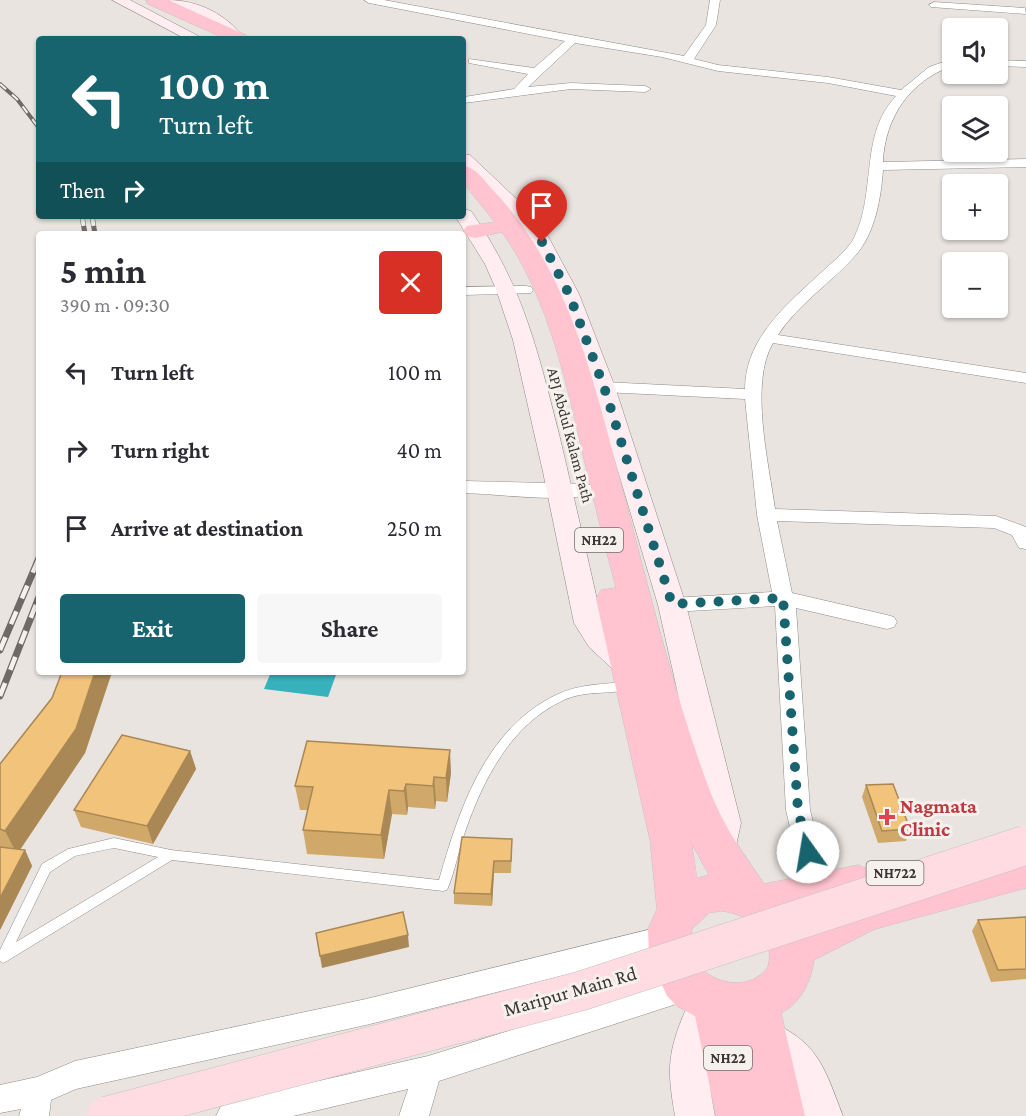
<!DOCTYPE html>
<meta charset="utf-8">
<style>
:root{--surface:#fff;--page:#f7f7f7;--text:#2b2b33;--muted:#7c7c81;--accent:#17646e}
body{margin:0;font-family:"Crimson Pro",serif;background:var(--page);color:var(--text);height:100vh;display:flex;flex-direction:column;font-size:22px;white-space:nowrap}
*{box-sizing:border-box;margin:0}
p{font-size:20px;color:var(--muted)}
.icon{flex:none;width:33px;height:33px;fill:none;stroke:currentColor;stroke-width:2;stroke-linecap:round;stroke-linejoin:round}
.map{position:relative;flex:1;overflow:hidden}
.sheet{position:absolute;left:36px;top:231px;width:430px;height:444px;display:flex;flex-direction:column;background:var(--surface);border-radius:6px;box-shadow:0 2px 4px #0004}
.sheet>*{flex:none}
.hud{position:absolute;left:36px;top:36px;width:430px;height:183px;border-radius:6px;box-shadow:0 2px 4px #0004;background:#17646e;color:#fff;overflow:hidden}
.fabs{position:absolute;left:942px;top:18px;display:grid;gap:12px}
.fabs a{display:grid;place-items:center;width:66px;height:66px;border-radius:6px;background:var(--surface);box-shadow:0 2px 4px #0004;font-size:30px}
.pin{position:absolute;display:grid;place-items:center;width:51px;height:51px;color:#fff;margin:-62px -26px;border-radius:50% 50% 50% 0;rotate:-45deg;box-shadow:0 0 6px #0007}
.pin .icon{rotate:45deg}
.me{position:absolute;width:66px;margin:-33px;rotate:347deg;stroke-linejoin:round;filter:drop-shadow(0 0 4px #0008)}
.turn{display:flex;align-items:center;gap:21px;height:126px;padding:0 24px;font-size:27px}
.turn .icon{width:78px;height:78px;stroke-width:2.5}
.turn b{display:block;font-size:42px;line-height:51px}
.then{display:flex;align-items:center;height:57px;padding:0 24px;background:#0003;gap:12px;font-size:22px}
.round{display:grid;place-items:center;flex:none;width:63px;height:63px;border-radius:6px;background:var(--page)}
.headline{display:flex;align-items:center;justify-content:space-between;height:102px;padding:0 24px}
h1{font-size:36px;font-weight:700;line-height:45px}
.primary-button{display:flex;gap:12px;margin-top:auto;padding:12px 24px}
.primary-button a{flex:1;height:69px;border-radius:6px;background:var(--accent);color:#fff;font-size:24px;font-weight:700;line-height:69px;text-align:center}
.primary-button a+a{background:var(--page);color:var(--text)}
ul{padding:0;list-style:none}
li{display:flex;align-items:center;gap:18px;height:78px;padding:0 24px}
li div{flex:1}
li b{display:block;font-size:22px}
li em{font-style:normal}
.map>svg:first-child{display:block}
.water{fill:#37b1bc}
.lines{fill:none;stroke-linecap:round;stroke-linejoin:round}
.lane-casing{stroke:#8f8a87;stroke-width:1}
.street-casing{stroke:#8f8a87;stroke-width:1}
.secondary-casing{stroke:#8f8a87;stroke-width:1}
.highway-casing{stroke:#c3c2c2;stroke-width:1}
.lane{fill:#fff;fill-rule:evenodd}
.street{fill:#fff;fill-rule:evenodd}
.secondary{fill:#ffedf1;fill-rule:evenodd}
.highway{fill:#ffc4cf;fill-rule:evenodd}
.rail-far2-casing{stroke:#6e6a68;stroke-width:4}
.rail-far1-casing{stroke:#6e6a68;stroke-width:5}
.rail-casing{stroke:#6e6a68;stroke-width:7}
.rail-far2{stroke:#f6f1ed;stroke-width:2;stroke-dasharray:8;stroke-linecap:butt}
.rail-far1{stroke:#f6f1ed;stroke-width:4;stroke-dasharray:10;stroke-linecap:butt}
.rail{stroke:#f6f1ed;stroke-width:4.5;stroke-dasharray:14;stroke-linecap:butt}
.primary-bridge-casing{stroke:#c3c2c2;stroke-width:40;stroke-linecap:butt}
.primary-bridge{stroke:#ffdce2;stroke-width:39}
.wall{fill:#d0a869}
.shaded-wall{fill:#a98855}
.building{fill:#f2c37a;stroke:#a98855;stroke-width:1.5}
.route{stroke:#17646e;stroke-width:10;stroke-dasharray:0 18}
.health-dot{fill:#e0444e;stroke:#f6f1ed;stroke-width:2}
.labels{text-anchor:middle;stroke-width:6;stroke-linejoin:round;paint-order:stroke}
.shield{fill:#f6f1ed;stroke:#716d6c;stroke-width:1.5}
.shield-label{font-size:15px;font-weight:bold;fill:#383534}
.street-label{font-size:16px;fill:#383534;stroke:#f6f1ed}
.near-health-label{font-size:20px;font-weight:bold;fill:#be3a42;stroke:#f6f1ed;text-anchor:start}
.near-street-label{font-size:20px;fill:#383534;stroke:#f6f1ed}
</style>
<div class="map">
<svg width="1026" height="1116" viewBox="0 0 1026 1116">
<rect width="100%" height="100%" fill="#e9e4e0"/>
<polygon class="water" points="271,672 337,672 328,697 264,689"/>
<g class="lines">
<g class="lane-casing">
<path id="lane" d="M628 682 632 683 633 686 632 689C609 695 585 690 564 700 511 724 483 780 465 832 458 851 455 872 447 890L443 891 172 860 7 961 3 963 0 961V950L42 864 68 849 114 838 171 850 439 880C459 810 485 729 556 695 578 684 604 684 628 682ZM114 848 158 857 16 942 50 872 75 856Z"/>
</g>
<g class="street-casing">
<g id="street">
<path d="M364 0H384L684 56 706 25 710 0H720L716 25 694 59 718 65 828 77 901 90 929 67 952 59V66C910 81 885 117 883 162L1026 159V167L883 170C881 198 875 234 855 256 831 283 798 304 778 335L1026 373V383L773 343C749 383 769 464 775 509L996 516 1026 527V549L1019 548 1012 535 994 528 777 521 792 593 887 615 894 617 897 622 894 627 887 629 796 608 810 810 831 893 827 901 818 904 809 901 805 893 786 810 775 606 672 612 665 610 662 605 665 600 672 598 772 592 757 515 745 399 604 392 596 387 604 382 745 389C745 338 788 303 823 271 833 261 847 251 854 238 877 191 859 135 896 96L828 83 718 71 662 57 575 43 528 87 571 83 645 86 651 89 645 92 571 89 464 103V97L514 89 528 74 469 63V59L534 68 565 41 369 3Z"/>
<polygon points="934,2 1025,8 1026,14 931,7 929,5"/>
<polygon points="998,60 1026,61 1026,67 998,66"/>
<polygon points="526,286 531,287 533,290 531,293 464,295 464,287"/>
<path d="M464 481 587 484 593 486 596 490 593 494C562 503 499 494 464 493Z"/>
<polygon points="668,925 677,929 681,937 677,945 668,949 366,1025 76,1089 51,1100 49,1116 19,1116 21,1109 0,1113 0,1085 37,1077 75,1061 366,999"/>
<polygon points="691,974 701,978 704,987 701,996 439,1081 429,1116 399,1116 408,1089 293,1116 216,1116 221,1106 231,1101 428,1056"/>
</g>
</g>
<g class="secondary-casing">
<g id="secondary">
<polygon points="112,0 130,0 204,39 186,39"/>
<path d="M168 0C198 0 226 14 244 38L230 39 216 23Z"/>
<polygon points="464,154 470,155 524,206 549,238 579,294 615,387 686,605 741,823 734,855 729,865 717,870 705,865 700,855 707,823 658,605 593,387 559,294 533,243 510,214 464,168"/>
<path d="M464 209 471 211C523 286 537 348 559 434 574 497 588 559 602 622 614 639 634 649 644 667L639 675 629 678 619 675 589 647 574 623 543 472 513 340 496 289 485 264 455 216H464Z"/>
<path d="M719 1001 732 1006 738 1019 732 1032 712 1038C705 1065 710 1089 715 1116H675C667 1070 667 1053 686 1009L699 1004Z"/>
<path d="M763 1018C818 1041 823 1064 843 1116H803L794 1091 780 1071 749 1050 744 1037 749 1024Z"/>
</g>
</g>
<g class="highway-casing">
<g id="highway">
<polygon points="146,0 168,0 246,35 249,39 226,39 148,4"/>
<path d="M464 166C476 168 483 179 491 188 568 267 594 381 621 484 648 585 672 688 708 786 724 828 740 848 764 884L858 865 873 871 879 884 877 890 1026 852V888L875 929 814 960C811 981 801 1003 781 1013L805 1116H716L695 1016 677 1006 667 996 649 956 648 929 657 909 650 840 596 599 601 590 616 588C605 546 595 505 585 463 567 385 549 298 502 232L475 238 467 236 463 231 467 226 495 222 464 184ZM692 844 709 875 697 878ZM828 909 803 921 800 915ZM722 911C751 915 776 934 768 967 750 993 706 985 694 957 690 949 691 938 692 929L709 913Z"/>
</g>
</g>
<use href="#lane" class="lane"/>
<use href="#street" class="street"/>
<use href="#secondary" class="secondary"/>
<use href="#highway" class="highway"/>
<g class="rail-far2-casing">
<polyline id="rail-far2" points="0,84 17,99 39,128"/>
</g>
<g class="rail-far1-casing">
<g id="rail-far1">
<polyline points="82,216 85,234"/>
<polyline points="92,216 95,234"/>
</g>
</g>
<g class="rail-casing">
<g id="rail">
<polyline points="0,650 39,558"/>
<polyline points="0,696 39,597"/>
</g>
</g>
<use href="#rail-far2" class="rail-far2"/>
<use href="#rail-far1" class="rail-far1"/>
<use href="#rail" class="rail"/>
<g class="primary-bridge-casing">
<polyline id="primary-bridge" points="107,1116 581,991 1026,845"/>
</g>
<use href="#primary-bridge" class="primary-bridge"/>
</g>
<g class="wall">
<polygon points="62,672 112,672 85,753 20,850 25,850 32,866 0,930 0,764 52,698"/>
<polygon points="190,751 196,769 153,844 81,827 74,810"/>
<polygon points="451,773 447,802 436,801 435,809 408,807 407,815 392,814 384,859 307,854 303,830 308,810 300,810 295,786"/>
<polygon points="866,785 910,829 906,841 878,843 862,797"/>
<polygon points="462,837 512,851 511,873 494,873 492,906 454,904 454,893"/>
<polygon points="1026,918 1026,979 991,982 972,931 978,920"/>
</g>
<g class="shaded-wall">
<polygon points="95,672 112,672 85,753 17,854 5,831"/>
<polygon points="450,750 451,773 447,802 446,778"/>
<polygon points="190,751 196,769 153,844 147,826"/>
<polygon points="434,777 436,801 435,809 433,786"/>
<polygon points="406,784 408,807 407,815 404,791"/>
<polygon points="389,790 392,814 384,859 381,835"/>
<polygon points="25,850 32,866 0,930 0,898"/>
<polygon points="494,861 494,873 492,906 491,894"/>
<polygon points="408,935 409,947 322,968 320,956"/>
</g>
<g class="building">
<polygon points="62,672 95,672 76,729 5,831 0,829 0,764 52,698"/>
<polygon points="122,735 190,751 147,826 74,810"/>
<polygon points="307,741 450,750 446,778 434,777 433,786 406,784 404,791 389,790 381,835 303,830 313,787 295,786"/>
<polygon points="893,784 910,829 882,831 866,785"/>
<polygon points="462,837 512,839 511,861 494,861 491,894 454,893"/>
<polygon points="0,847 25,850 0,898"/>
<polygon points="403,912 408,935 320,956 316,933"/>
<polygon points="1026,917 1026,969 998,970 978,920"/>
</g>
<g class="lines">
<polyline class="route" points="542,242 569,294 604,387 672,604 783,598 798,810 808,852"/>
</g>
<path class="health-dot" d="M884 808h6v6h6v6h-6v6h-6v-6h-6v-6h6z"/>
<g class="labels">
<g class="shield">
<rect x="575" y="528" width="48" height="24" rx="4.5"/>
<rect x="866.5" y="861" width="57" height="24" rx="4.5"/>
<rect x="704" y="1046" width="48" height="24" rx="4.5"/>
</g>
<g class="shield-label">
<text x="599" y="545">NH22</text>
<text x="895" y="878">NH722</text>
<text x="728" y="1063">NH22</text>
</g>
<g class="street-label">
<text transform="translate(571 435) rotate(75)" y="6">APJ Abdul Kalam Path</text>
</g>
<g class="near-health-label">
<text x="900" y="813">Nagmata<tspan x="900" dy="23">Clinic</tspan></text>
</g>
<g class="near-street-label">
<text transform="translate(570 991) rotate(-16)" y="7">Maripur Main Rd</text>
</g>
</g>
</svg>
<div class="fabs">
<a><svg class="icon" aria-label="sound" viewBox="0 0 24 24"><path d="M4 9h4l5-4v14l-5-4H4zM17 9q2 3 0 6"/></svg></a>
<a><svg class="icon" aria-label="layers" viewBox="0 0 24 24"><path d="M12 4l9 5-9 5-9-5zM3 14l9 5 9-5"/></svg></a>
<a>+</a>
<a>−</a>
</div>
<div class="pin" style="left:542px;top:242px;background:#d93025"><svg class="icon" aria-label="arrive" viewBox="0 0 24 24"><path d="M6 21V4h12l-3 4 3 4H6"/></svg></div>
<svg class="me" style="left:808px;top:852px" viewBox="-20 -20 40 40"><circle r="19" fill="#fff"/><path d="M0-13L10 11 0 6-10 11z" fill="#17646e"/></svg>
<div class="hud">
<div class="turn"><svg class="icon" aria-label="left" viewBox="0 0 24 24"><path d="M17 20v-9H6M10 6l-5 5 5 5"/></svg><div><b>100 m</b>Turn left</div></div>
<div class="then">Then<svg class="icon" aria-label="right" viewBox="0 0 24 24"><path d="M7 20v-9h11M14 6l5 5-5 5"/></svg></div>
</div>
<section class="sheet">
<div class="headline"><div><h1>5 min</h1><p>390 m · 09:30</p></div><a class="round" style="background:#d93025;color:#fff"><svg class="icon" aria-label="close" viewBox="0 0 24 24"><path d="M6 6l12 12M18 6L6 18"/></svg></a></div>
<ul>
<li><svg class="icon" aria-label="left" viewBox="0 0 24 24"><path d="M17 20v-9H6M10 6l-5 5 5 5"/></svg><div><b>Turn left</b></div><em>100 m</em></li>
<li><svg class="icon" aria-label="right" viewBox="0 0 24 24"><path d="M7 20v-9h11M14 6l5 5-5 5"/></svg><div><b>Turn right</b></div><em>40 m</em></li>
<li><svg class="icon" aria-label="arrive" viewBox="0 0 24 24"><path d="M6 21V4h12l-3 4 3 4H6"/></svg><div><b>Arrive at destination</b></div><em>250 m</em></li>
</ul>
<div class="primary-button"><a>Exit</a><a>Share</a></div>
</section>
</div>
